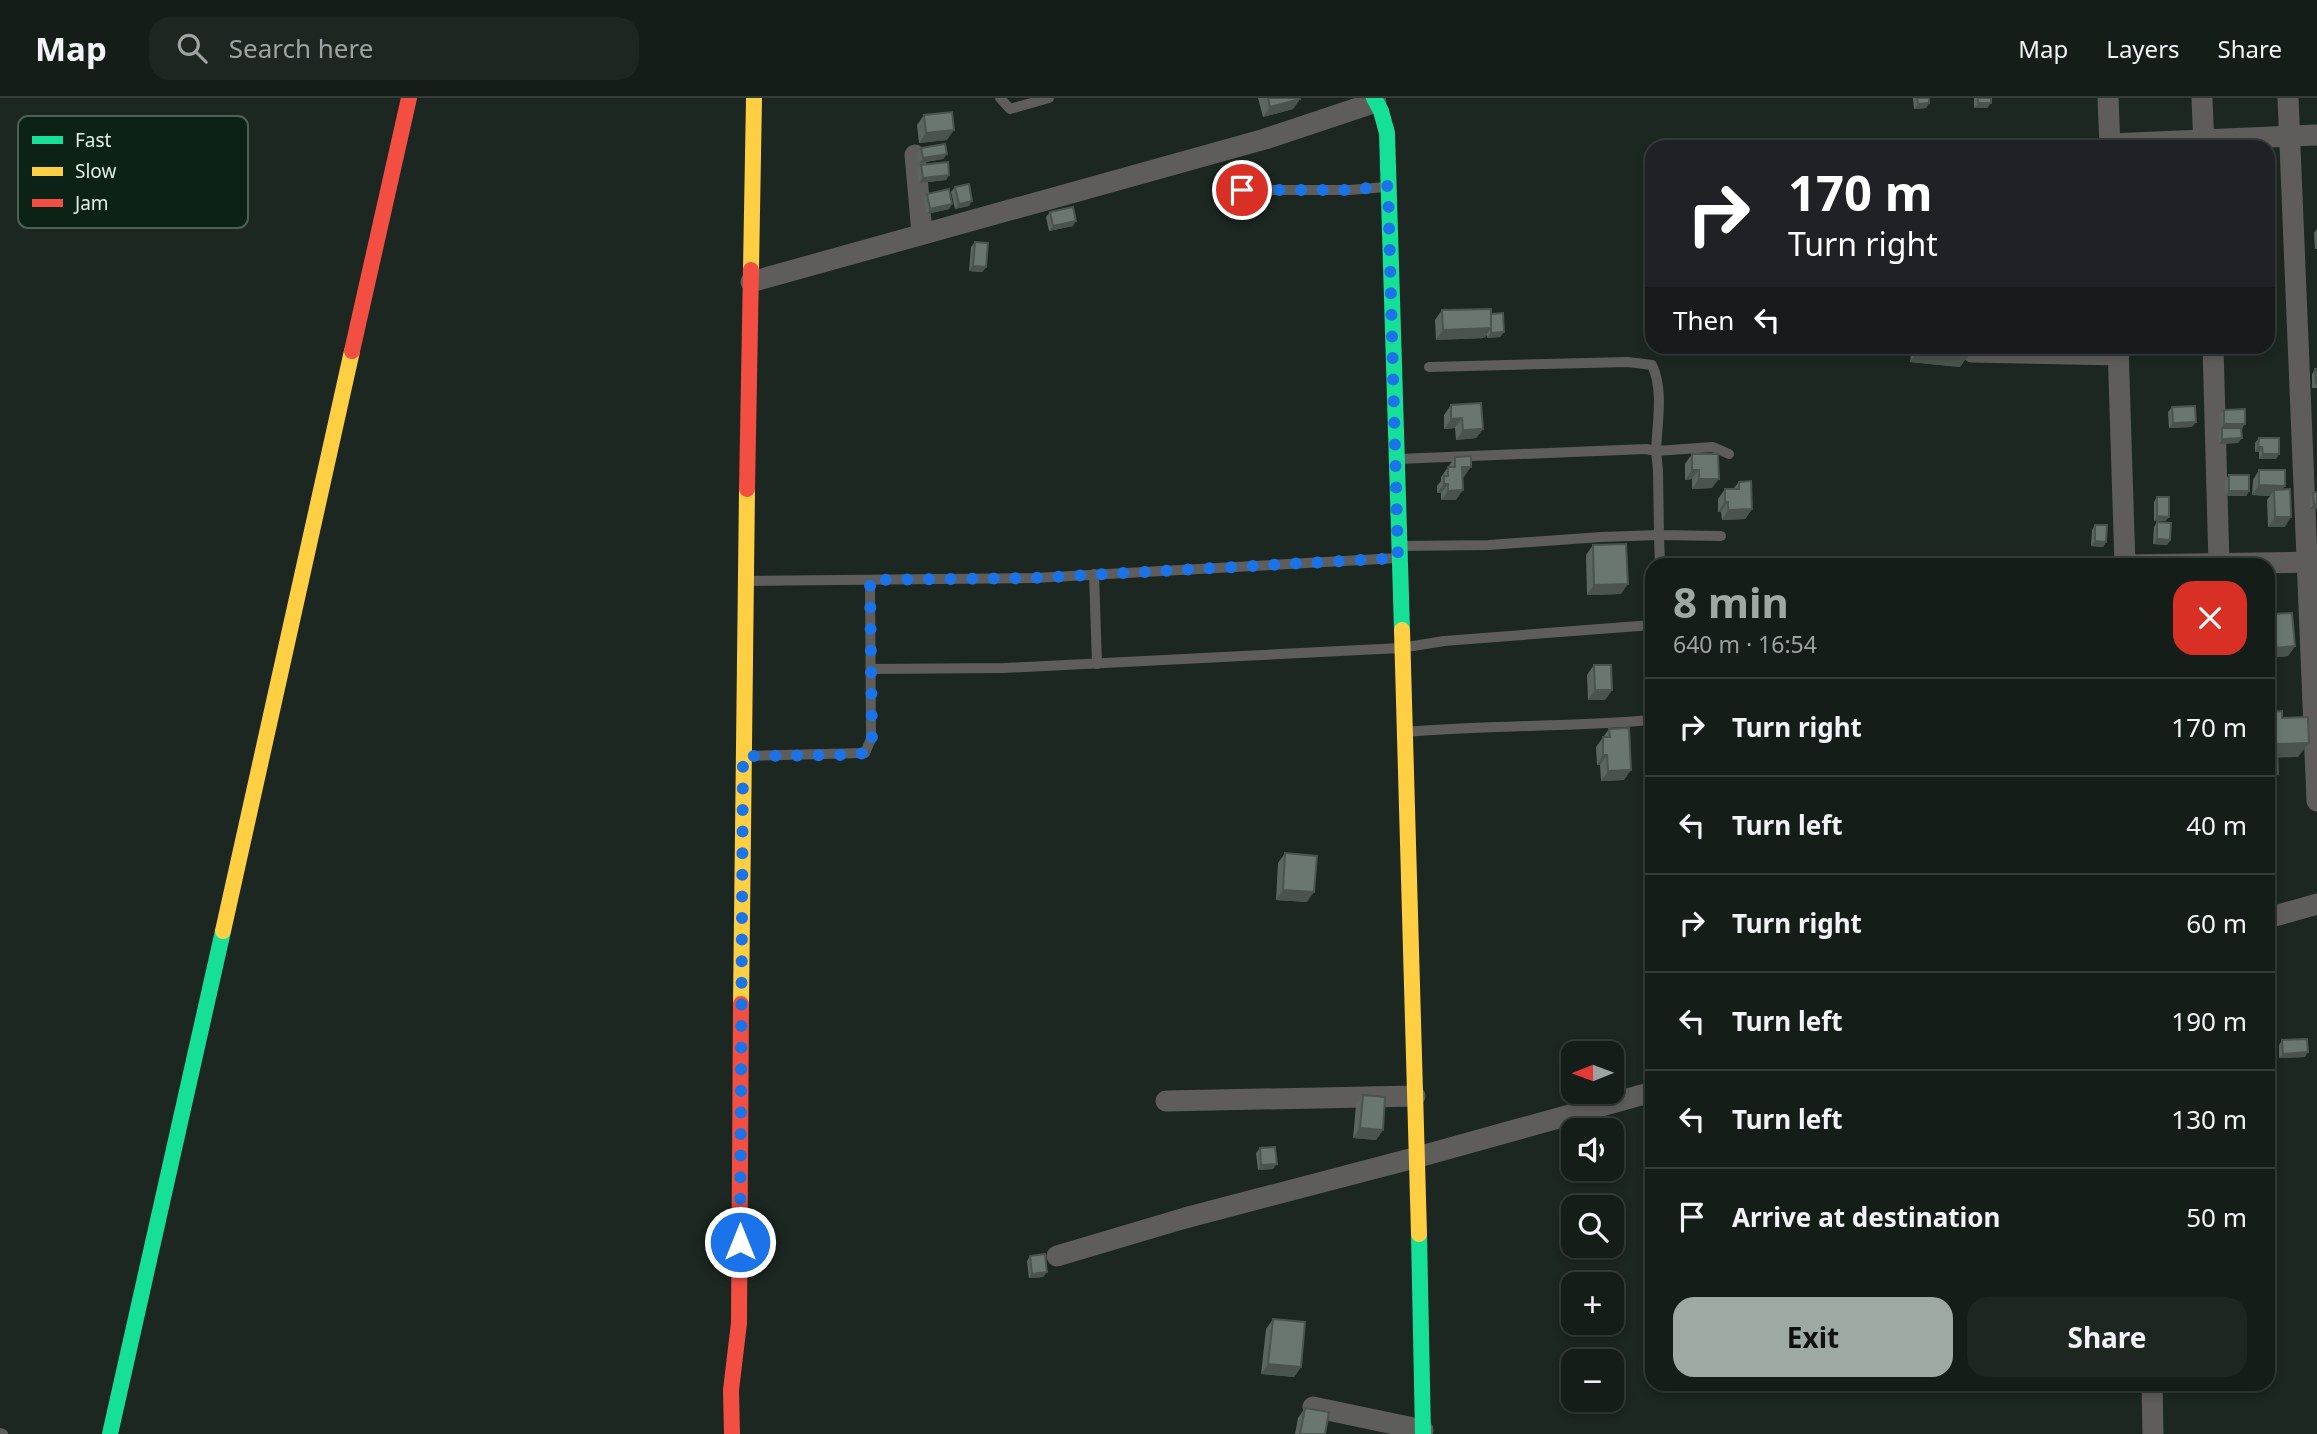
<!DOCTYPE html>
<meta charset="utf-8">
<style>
:root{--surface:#151d19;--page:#1e2622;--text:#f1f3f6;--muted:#9da2a2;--line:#343b38;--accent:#9da9a2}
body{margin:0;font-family:"Noto Sans",sans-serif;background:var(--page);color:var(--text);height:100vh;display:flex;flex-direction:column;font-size:26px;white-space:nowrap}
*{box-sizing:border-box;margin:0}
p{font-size:23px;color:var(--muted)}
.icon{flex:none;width:38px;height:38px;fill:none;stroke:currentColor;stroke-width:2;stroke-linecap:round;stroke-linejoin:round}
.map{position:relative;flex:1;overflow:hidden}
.details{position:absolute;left:1645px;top:460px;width:630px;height:833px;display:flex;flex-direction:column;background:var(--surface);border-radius:21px;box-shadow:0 4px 10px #0003,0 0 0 2px var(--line)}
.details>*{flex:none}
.hud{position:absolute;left:1645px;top:42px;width:630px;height:214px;border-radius:21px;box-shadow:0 4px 10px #0003,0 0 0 2px var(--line);background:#202124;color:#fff;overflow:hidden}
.needle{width:46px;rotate:269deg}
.controls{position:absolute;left:1561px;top:943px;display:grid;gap:14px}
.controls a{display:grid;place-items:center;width:63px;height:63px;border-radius:14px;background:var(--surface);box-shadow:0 4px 10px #0003,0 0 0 2px var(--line);font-size:35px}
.pin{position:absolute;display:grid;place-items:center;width:60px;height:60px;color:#fff;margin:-30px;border:4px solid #fff;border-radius:50%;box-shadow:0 2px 7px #0007}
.me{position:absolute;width:77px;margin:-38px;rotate:0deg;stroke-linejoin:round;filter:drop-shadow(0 0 5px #0008)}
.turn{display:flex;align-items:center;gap:24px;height:147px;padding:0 28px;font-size:32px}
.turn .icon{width:91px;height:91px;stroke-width:2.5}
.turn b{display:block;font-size:49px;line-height:60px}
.then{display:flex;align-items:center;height:66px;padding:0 28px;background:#0003;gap:14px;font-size:26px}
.round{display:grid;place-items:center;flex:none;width:74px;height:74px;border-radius:21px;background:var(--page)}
.head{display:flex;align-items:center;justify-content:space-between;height:119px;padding:0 28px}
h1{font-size:42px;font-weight:700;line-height:52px;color:var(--accent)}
.button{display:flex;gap:14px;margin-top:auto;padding:14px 28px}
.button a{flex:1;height:80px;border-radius:21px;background:var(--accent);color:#111;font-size:28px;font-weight:700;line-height:80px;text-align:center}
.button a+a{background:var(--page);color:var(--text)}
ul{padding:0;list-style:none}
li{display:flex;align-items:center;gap:21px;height:98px;padding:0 28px;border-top:2px solid var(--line)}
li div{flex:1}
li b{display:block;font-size:26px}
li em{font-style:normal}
header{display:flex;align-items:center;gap:42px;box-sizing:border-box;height:98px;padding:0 35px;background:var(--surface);border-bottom:2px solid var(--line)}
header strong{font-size:33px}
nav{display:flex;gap:38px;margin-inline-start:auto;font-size:24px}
.search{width:490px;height:63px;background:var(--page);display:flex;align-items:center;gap:18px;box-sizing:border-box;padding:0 24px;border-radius:21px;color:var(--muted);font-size:26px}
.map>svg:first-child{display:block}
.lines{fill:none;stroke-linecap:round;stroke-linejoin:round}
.lane{stroke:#5e5d5b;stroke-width:10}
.street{stroke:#5e5d5b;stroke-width:21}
.fast{stroke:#16e098;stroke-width:16}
.slow{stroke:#ffcf43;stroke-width:16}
.jam{stroke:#f24e42;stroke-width:16}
.wall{fill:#5b6660}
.shaded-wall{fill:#4a534e}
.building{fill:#6a7770;stroke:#4a534e;stroke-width:2}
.route{stroke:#1a73e8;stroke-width:12;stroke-dasharray:0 21.6}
.key{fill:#0d2217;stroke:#4d6055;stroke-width:2}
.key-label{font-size:19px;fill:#e2efe7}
</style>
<header>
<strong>Map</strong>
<div class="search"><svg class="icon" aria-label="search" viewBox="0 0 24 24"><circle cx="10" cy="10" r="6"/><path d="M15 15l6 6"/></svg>Search here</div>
<nav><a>Map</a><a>Layers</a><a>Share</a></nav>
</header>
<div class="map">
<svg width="2317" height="1336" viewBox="0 0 2317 1336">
<rect width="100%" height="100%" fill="#1c2721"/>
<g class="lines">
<g class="lane">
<polyline points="1000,0 1010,11 1049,0"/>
<polyline points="1242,92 1350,92 1385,89"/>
<path d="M1429 269 1628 264 1652 267C1664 292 1657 326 1656 353L1713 349 1729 356"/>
<polyline points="1398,361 1646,351 1656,353 1658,372 1659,437 1721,438"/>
<polyline points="1401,448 1489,447 1601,439 1659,437 1660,467"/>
<polyline points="1094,476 1097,566"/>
<polyline points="747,483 1034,480 1398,460"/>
<polyline points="871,571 1004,570 1401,550 1444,543 1652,527"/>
<path d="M1407 634C1488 627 1570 629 1652 622"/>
<polyline points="746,658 865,655 871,641 870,482"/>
<polyline points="0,1335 3,1336"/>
</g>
<g class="street">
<polyline points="2108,0 2110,49"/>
<polyline points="2202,0 2204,49"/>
<polyline points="2288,0 2317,703"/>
<polyline points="2110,46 2317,37"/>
<polyline points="915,57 922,135"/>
<polyline points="751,184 1265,41 1376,4"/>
<polyline points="2118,248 2125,467 2317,464"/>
<polyline points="2213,248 2219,467"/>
<polyline points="1972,254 2119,257"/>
<polyline points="2268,820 2317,806"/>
<polyline points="1166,1003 1415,998"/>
<polyline points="1057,1158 1185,1120 1418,1059 1652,994"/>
<polyline points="2152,1286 2153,1336"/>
<polyline points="1313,1309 1423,1332"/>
</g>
<g class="fast">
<polyline points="1374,0 1381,13 1387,35 1402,532"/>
<polyline points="1419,1136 1423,1336"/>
<polyline points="110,1336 223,833"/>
</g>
<g class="slow">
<polyline points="751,172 754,0"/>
<polyline points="1402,532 1419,1136"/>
<polyline points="223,833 352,253"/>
<polyline points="741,906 747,391"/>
</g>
<g class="jam">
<polyline points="352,253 409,0"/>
<polyline points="747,391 751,172"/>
<polyline points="732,1336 731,1292 739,1225 741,906"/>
</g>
</g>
<g class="wall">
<polygon points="1258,0 1300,0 1300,1 1293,11 1263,19"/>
<polygon points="1913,0 1929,0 1929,5 1926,10 1914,11"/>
<polygon points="1974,0 1991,0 1991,5 1987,10 1974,10"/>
<polygon points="924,17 947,42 919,45 917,27"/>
<polygon points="921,50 947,56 943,61 919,65 918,55"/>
<polygon points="921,67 949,77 946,82 919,85 918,72"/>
<polygon points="955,89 969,108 955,111 951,94"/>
<polygon points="927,96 952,106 949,111 927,116 923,101"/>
<polygon points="1050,114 1073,128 1049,133 1046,119"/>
<polygon points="2317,131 2317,151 2315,151 2314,135"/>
<polygon points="975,144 986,169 982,174 969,173 971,149"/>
<polygon points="1442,212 1491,216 1504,234 1500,239 1487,240 1487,237 1484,240 1436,242 1435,222"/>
<polygon points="1912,248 1968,248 1967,259 1960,269 1910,264"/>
<polygon points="2315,271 2317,290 2312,290 2312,276"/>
<polygon points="1451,307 1483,331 1476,340 1456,342 1455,330 1444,331 1444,317"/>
<polygon points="2172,309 2192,329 2169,330 2168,314"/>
<polygon points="2224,312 2241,331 2238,345 2219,346 2218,335 2221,331 2220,317"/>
<polygon points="2259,340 2279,356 2276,361 2259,361 2259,354 2255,354 2255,345"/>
<polygon points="1692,356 1712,390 1692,391 1692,381 1685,382 1685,366"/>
<polygon points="1455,359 1464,379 1462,379 1456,402 1441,402 1441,395 1437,395 1437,388 1441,383 1441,379"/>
<polygon points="2259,372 2285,388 2282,392 2285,429 2268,429 2267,402 2270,398 2252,397 2253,382"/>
<polygon points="2229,377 2249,393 2246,398 2225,398 2225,382"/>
<polygon points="1739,384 1752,411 1745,421 1722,422 1721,414 1718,414 1718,401 1725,391 1733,391"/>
<polygon points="2317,394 2317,411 2310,411 2310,399 2313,395"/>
<polygon points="2157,399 2169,419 2165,423 2154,423 2154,404"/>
<polygon points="2157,424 2170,442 2167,447 2153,446 2154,429"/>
<polygon points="2095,427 2106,444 2103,449 2091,448 2092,432"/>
<polygon points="1593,447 1621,496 1587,497 1586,457"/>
<polygon points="2270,516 2295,548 2288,558 2268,560 2268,519"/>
<polygon points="1594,567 1612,592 1605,602 1588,602 1587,577"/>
<polygon points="1609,631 1624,682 1601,683 1600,667 1597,667 1596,649"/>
<polygon points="1285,755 1307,804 1276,802 1278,765"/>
<polygon points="2282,942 2305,959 2279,960 2279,947"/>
<polygon points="1363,997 1383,1032 1376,1042 1353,1040 1356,1007"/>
<polygon points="1260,1050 1273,1071 1258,1072 1256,1055"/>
<polygon points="1030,1158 1047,1174 1043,1179 1029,1180 1027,1163"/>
<polygon points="1273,1221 1301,1269 1294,1279 1261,1276 1266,1231"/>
<polygon points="1305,1310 1325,1336 1295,1336 1298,1320"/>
</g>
<g class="shaded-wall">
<polygon points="1300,1 1293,11 1263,19 1270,9"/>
<polygon points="1929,5 1926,10 1914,11 1918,6"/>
<polygon points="1978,5 1991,5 1987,10 1974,10"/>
<polygon points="954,32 947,42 919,45 926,35"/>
<polygon points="947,56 943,61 919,65 923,60"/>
<polygon points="949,77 946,82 919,85 923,80"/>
<polygon points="972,103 969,108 955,111 959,106"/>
<polygon points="952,106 949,111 927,116 930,111"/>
<polygon points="1076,123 1073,128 1049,133 1053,128"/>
<polygon points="973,168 986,169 982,174 969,173"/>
<polygon points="1491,230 1484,240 1436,242 1443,232"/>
<polygon points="1504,234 1500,239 1487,240 1491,235"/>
<polygon points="1917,254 1967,259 1960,269 1910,264"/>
<polygon points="1462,320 1455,330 1444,331 1451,321"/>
<polygon points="2196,324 2192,329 2169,330 2173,325"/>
<polygon points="2224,326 2245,326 2242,331 2221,331"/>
<polygon points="1483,331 1476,340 1456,342 1463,332"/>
<polygon points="2242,340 2238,345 2219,346 2222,341"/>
<polygon points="2258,349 2262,349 2259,354 2255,354"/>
<polygon points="2263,356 2279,356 2276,361 2259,361"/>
<polygon points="1462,369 1471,369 1464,379 1455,379"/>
<polygon points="1692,372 1699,372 1692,381 1685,382"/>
<polygon points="1699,381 1719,381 1712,390 1692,391"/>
<polygon points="1444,386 1448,386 1441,395 1437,395"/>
<polygon points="2259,387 2285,388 2278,398 2274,392 2270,398 2252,397"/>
<polygon points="1463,392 1456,402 1441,402 1448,393"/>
<polygon points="2229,393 2249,393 2246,398 2225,398"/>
<polygon points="1725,404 1728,404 1721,414 1718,414"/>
<polygon points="2314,406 2317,406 2317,411 2310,411"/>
<polygon points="1752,411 1745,421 1722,422 1728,412"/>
<polygon points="2157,418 2169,419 2165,423 2154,423"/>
<polygon points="2275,419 2291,419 2285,429 2268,429"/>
<polygon points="2157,441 2170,442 2167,447 2153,446"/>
<polygon points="2095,443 2106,444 2103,449 2091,448"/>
<polygon points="1628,486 1621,496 1587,497 1594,487"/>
<polygon points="2295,548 2288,558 2268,560 2268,556 2273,550"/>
<polygon points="1595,592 1612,592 1605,602 1588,602"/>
<polygon points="2309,645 2298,659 2268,660 2277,646"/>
<polygon points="1603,657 1607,657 1600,667 1597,667"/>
<polygon points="1631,672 1624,682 1601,683 1608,673"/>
<polygon points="2278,676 2268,691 2268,677"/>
<polygon points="1283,792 1314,794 1307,804 1276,802"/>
<polygon points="2308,954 2305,959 2279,960 2283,956"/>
<polygon points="1360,1030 1383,1032 1376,1042 1353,1040"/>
<polygon points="1277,1066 1273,1071 1258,1072 1261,1067"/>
<polygon points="1047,1174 1043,1179 1029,1180 1032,1176"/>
<polygon points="1268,1266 1301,1269 1294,1279 1261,1276"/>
</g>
<g class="building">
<polygon points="1268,0 1300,0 1300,1 1270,9"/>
<polygon points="1917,0 1929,0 1929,5 1918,6"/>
<rect x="1978" y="0" width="13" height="5"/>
<polygon points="952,14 954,32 926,35 924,17"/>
<polygon points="945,46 947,56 923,60 921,50"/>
<polygon points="948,64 949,77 923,80 921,67"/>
<polygon points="969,86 972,103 959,106 955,89"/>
<polygon points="949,91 952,106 930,111 927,96"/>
<polygon points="1073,109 1076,123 1053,128 1050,114"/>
<polygon points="975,144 988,145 986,169 973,168"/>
<polygon points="1491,211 1491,230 1443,232 1442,212"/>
<polygon points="1503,215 1504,234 1491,235 1491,216"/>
<polygon points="1918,248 1968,248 1967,259 1917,254"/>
<polygon points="2315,271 2317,271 2317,285 2316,285"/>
<polygon points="1481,305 1483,331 1463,332 1462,320 1451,321 1451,307"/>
<polygon points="2195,308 2196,324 2173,325 2172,309"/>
<polygon points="2245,311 2245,326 2224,326 2224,312"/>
<polygon points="2222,330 2241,330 2242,340 2222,341"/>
<polygon points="2259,340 2279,340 2279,356 2263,356 2262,349 2258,349"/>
<polygon points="1692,356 1718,356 1719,381 1699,381 1699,372 1692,372"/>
<polygon points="1471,358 1471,369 1462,369 1463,392 1448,393 1448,386 1444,386 1444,378 1448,378 1448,369 1455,369 1455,359"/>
<polygon points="2259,372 2285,372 2285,388 2259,387"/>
<rect x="2229" y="377" width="20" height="16"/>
<polygon points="1751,383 1752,411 1728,412 1728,404 1725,404 1725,391 1739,391 1739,384"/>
<polygon points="2290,391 2291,419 2275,419 2274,392"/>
<polygon points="2317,394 2317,406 2314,406 2313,395"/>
<polygon points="2157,399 2169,399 2169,419 2157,418"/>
<polygon points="2157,424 2171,425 2170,442 2157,441"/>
<polygon points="2095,427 2107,427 2106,444 2095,443"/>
<polygon points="1626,446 1628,486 1594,487 1593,447"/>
<polygon points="2292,515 2295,548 2273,550 2270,516"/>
<polygon points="1594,567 1611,567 1612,592 1595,592"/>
<polygon points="2282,613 2282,620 2308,619 2309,645 2277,646 2278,676 2268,677 2268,614"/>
<polygon points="1629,630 1631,672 1608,673 1607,657 1603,657 1603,639 1610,639 1609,631"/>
<polygon points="1285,755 1317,758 1314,794 1283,792"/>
<polygon points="2307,941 2308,954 2283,956 2282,942"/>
<polygon points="1363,997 1385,999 1383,1032 1360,1030"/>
<polygon points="1275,1049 1277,1066 1261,1067 1260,1050"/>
<polygon points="1045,1156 1047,1174 1032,1176 1030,1158"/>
<polygon points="1273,1221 1305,1224 1301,1269 1268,1266"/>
<polygon points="1305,1310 1329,1314 1325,1336 1300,1336"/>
</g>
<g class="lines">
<polyline class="route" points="740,1144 743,658 851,657 866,655 872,641 870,482 1034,480 1398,460 1388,88 1350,92 1242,92"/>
</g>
<rect x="18" y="18" width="230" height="112" rx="10" class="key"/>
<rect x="32" y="38" width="31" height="8" fill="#16e098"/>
<rect x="32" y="69" width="31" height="9" fill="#ffcf43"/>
<rect x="32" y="101" width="31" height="8" fill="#f24e42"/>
<g class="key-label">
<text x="75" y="49">Fast</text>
<text x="75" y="80">Slow</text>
<text x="75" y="112">Jam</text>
</g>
</svg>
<div class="controls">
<a><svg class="needle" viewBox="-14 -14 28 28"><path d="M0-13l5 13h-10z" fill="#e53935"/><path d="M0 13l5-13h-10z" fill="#9da2a2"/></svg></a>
<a><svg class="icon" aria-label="sound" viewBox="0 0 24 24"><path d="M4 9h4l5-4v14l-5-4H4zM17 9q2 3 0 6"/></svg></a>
<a><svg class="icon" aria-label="search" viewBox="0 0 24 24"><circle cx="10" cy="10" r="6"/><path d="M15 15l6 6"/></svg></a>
<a>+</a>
<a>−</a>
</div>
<div class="pin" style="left:1242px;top:92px;background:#d93025"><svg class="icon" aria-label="arrive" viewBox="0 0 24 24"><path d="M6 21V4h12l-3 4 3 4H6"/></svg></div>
<svg class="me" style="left:740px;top:1144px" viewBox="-20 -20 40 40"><circle r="17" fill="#1a73e8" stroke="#fff" stroke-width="3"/><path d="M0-11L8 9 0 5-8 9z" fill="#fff"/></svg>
<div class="hud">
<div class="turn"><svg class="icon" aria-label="right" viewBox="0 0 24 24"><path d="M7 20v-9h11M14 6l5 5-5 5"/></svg><div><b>170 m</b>Turn right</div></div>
<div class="then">Then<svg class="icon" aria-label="left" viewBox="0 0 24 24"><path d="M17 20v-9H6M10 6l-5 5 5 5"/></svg></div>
</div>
<section class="details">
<div class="head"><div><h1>8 min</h1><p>640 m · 16:54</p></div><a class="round" style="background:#d93025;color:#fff"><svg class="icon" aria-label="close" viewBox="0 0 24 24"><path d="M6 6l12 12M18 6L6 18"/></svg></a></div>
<ul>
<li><svg class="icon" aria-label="right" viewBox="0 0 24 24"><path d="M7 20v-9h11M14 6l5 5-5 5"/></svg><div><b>Turn right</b></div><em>170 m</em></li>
<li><svg class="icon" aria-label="left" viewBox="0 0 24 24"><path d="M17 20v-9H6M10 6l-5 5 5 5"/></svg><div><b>Turn left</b></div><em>40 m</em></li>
<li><svg class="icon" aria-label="right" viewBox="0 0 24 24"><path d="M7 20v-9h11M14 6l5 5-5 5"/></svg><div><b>Turn right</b></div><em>60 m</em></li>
<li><svg class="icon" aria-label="left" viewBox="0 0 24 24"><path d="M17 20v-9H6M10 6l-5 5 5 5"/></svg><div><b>Turn left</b></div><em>190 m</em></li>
<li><svg class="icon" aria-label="left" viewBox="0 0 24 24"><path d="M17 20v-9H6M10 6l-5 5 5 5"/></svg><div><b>Turn left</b></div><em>130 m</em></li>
<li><svg class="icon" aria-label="arrive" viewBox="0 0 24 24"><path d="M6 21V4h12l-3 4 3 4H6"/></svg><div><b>Arrive at destination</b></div><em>50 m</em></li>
</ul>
<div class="button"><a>Exit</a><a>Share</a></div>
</section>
</div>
